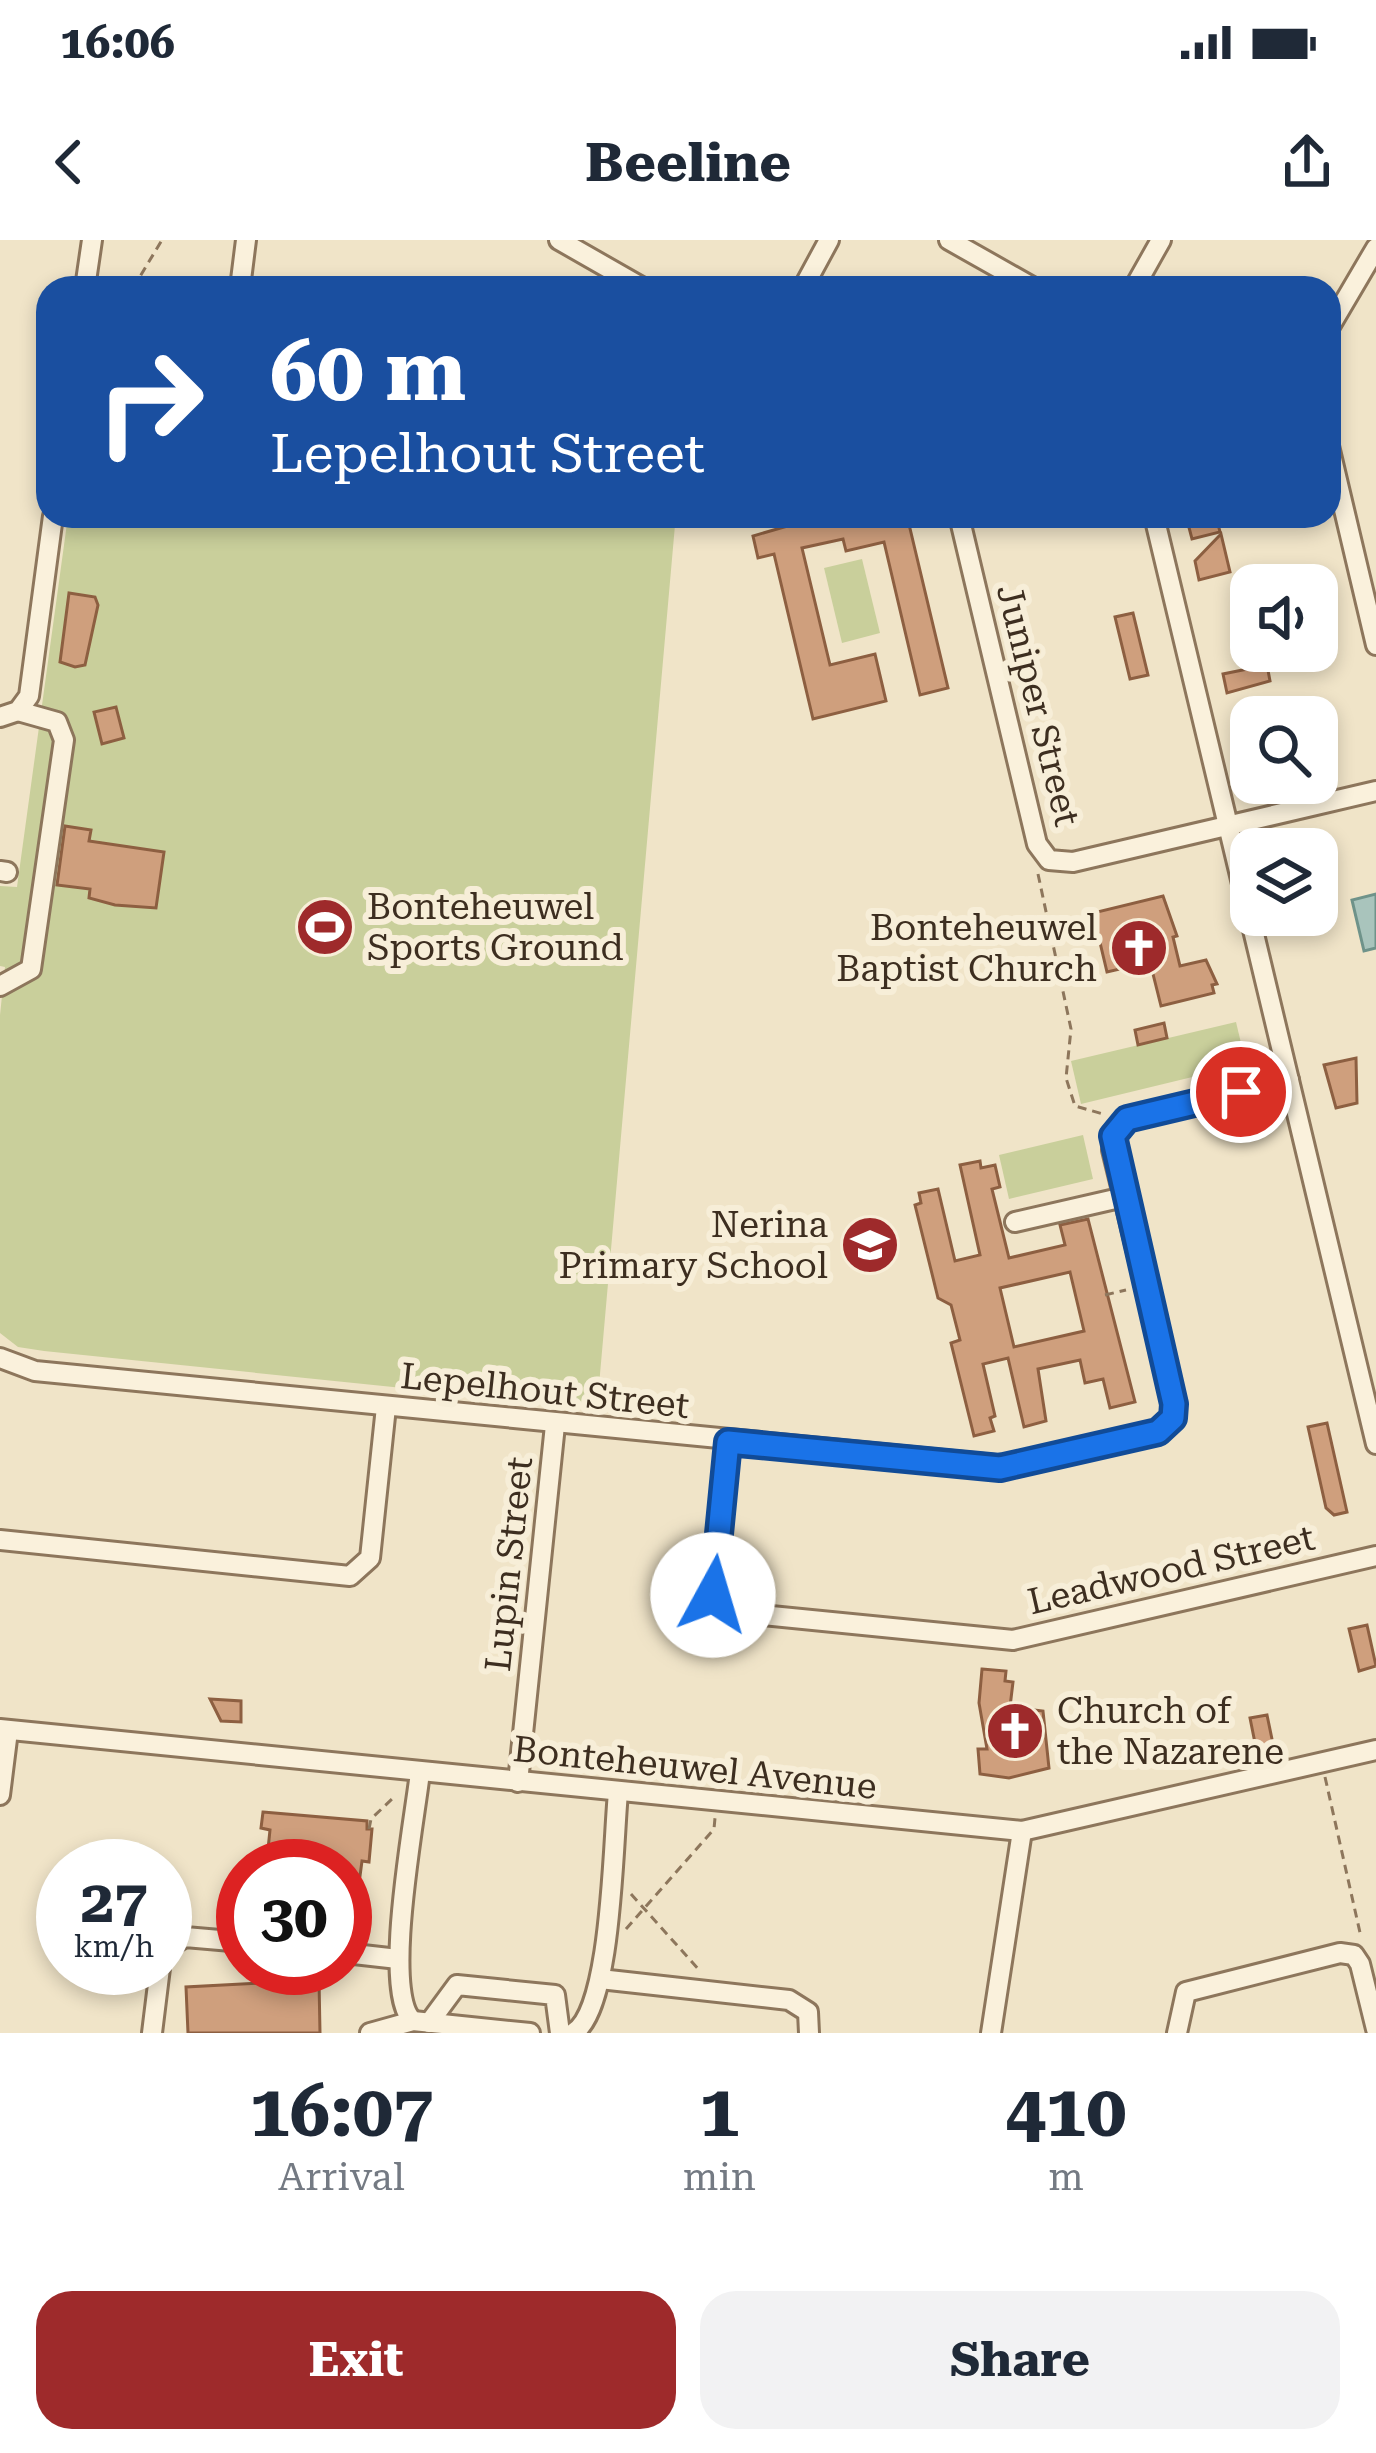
<!DOCTYPE html>
<style>
:root{--surface:#fff;--page:#f2f2f3;--text:#1f2937;--muted:#747a83;--accent:#9e2a2b}
body{margin:0;font-family:"Roboto Serif",serif;background:var(--page);color:var(--text);height:100vh;display:flex;flex-direction:column;font-size:45px;white-space:nowrap}
*{box-sizing:border-box;margin:0}
p{font-size:39px;color:var(--muted)}
.icon{flex:none;width:66px;height:66px;fill:none;stroke:currentColor;stroke-width:2;stroke-linecap:round;stroke-linejoin:round}
.map{position:relative;height:1793px;overflow:hidden}
.details{display:flex;flex-direction:column;background:var(--surface);flex:1}
.details>*{flex:none}
.guide{position:absolute;left:36px;top:36px;width:1305px;height:252px;border-radius:36px;box-shadow:0 6px 18px #0003;background:#1a4fa0;color:#fff;overflow:hidden}
.buttons{position:absolute;left:1230px;top:324px;display:grid;gap:24px}
.buttons a{display:grid;place-items:center;width:108px;height:108px;border-radius:24px;background:var(--surface);box-shadow:0 6px 18px #0003;font-size:60px}
.speed{position:absolute;left:36px;top:1599px;display:flex;gap:24px;font-size:60px;font-weight:700;text-align:center}
.speed>*{display:grid;place-content:center;width:156px;height:156px;border-radius:50%;background:var(--surface);box-shadow:0 6px 18px #0003;line-height:1}
.speed small{font-size:30px;font-weight:400}
.speed .limit{border:18px solid #d22;background:#fff;color:#111}
.pin{position:absolute;display:grid;place-items:center;width:102px;height:102px;color:#fff;margin:-51px;border:6px solid #fff;border-radius:50%;box-shadow:0 3px 12px #0007}
.me{position:absolute;width:132px;margin:-66px;rotate:6deg;stroke-linejoin:round;filter:drop-shadow(0 0 9px #0008)}
.turn{display:flex;align-items:center;gap:42px;height:252px;padding:0 36px;font-size:54px}
.turn .icon{width:156px;height:156px;stroke-width:2.5}
.turn b{display:block;font-size:84px;line-height:102px}
.eta{display:flex;justify-content:space-evenly;align-items:center;height:204px;text-align:center}
.eta b{font-size:72px;font-weight:700;line-height:84px}
.cta{display:flex;gap:24px;margin-top:auto;padding:24px 36px}
.cta a{flex:1;height:138px;border-radius:36px;background:var(--accent);color:#fff;font-size:48px;font-weight:700;line-height:138px;text-align:center}
.cta a+a{background:var(--page);color:var(--text)}
.status{display:flex;justify-content:space-between;align-items:center;height:84px;padding:0 60px;background:var(--surface);direction:ltr}
.status svg{height:33px;fill:currentColor}
header{display:flex;justify-content:space-between;align-items:center;height:156px;padding:0 36px;background:var(--surface);font-size:54px;font-weight:700}
.map>svg:first-child{display:block}
.green{fill:#c9cf9b}
.water{fill:#a9c4bc;stroke:#6f938a;stroke-width:3}
.building{fill:#cf9f7d;stroke:#8d5f41;stroke-width:3;fill-rule:evenodd}
.lines{fill:none;stroke-linecap:round;stroke-linejoin:round}
.minor-casing{stroke:#8d765c;stroke-width:24}
.path{stroke:#8d765c;stroke-width:3;stroke-dasharray:9 6;stroke-linecap:butt}
.minor{stroke:#faf1dc;stroke-width:18}
.route-casing{stroke:#114b97;stroke-width:30}
.route{stroke:#1a73e8;stroke-width:21}
.labels{text-anchor:middle;stroke-width:12;stroke-linejoin:round;paint-order:stroke}
.street-label{font-size:36px;fill:#3d2e20;stroke:#f7eed8}
.poi-label{font-size:36px;fill:#3d2e20;stroke:#f7eed8;text-anchor:start}
</style>
<div class="status"><b>16:06</b><svg viewBox="0 0 49 12"><path d="M0 12V9h3v3zM5 12V6h3v6zM10 12V3h3v9zM15 12V0h3v12zM26 1h20v11H26zM47 4h2v5h-2z"/></svg></div>
<header><svg class="icon" aria-label="back" viewBox="0 0 24 24"><path d="M15 5l-7 7 7 7"/></svg>Beeline<svg class="icon" aria-label="share" viewBox="0 0 24 24"><path d="M12 15V3M7 8l5-5 5 5M5 13v7h14v-7"/></svg></header>
<div class="map">
<svg width="1376" height="1793" viewBox="0 0 1376 1793">
<rect width="100%" height="100%" fill="#f0e4c8"/>
<g class="green">
<polygon points="68,276 660,276 675,285 597,1168 44,1111 18,1107 0,1093 0,775 5,727 0,726 0,646 17,647"/>
<polygon points="862,319 880,393 842,403 824,328"/>
<polygon points="1236,782 1246,824 1081,864 1071,821"/>
<polygon points="1083,895 1093,939 1009,959 999,915"/>
</g>
<polygon class="water" points="1376,654 1376,708 1364,711 1352,660"/>
<g class="building">
<polygon points="822,276 907,276 948,448 920,455 884,302 846,311 843,299 802,308 830,425 875,414 886,461 813,479 774,314 758,318 753,296"/>
<polygon points="1186,276 1216,276 1220,292 1192,299"/>
<polygon points="1221,294 1230,332 1199,340 1195,321"/>
<polygon points="69,353 95,357 98,365 85,425 75,427 60,422"/>
<polygon points="1133,373 1148,435 1130,439 1115,377"/>
<polygon points="1267,425 1270,441 1227,453 1223,434"/>
<polygon points="116,467 124,498 102,504 94,472"/>
<polygon points="65,586 91,590 89,601 164,612 156,668 115,665 89,658 90,649 57,645"/>
<polygon points="1163,656 1177,696 1173,697 1180,726 1206,720 1217,744 1212,745 1214,753 1161,766 1150,722 1107,732 1093,673"/>
<polygon points="1164,783 1167,798 1138,805 1135,790"/>
<polygon points="1356,818 1357,863 1336,868 1324,825"/>
<path d="M980 921 981 928 995 925 1000 947 992 949 1009 1018 1065 1005 1060 985 1088 979 1135 1162 1110 1168 1103 1139 1085 1143 1080 1120 1038 1129 1046 1181 1024 1187 1008 1118 983 1124 995 1176 990 1178 994 1191 974 1196 951 1103 960 1100 951 1065 938 1058 915 965 921 963 919 953 938 949 955 1021 980 1015 960 925ZM1070 1032 1084 1091 1014 1107 1000 1048Z"/>
<polygon points="1327,1183 1347,1272 1334,1275 1326,1268 1308,1187"/>
<polygon points="1367,1385 1376,1426 1359,1431 1349,1389"/>
<polygon points="982,1429 1006,1431 1005,1441 1013,1442 1010,1467 1043,1471 1049,1528 1009,1538 980,1534 978,1509 987,1509 979,1463"/>
<polygon points="210,1459 241,1461 241,1482 221,1481"/>
<polygon points="1267,1475 1273,1504 1256,1508 1250,1478"/>
<polygon points="263,1572 367,1581 367,1589 372,1589 369,1622 362,1621 360,1636 345,1634 345,1626 267,1619 270,1590 261,1588"/>
<polygon points="319,1740 320,1793 188,1793 186,1747"/>
</g>
<g class="lines">
<g class="minor-casing">
<g id="minor">
<polyline points="559,0 643,48"/>
<polyline points="949,0 1034,48"/>
<polyline points="85,48 92,0"/>
<polyline points="240,48 246,0"/>
<polyline points="803,48 829,0"/>
<polyline points="1134,48 1161,0"/>
<polyline points="1329,88 1376,8"/>
<polyline points="1329,206 1376,405"/>
<polyline points="959,276 1037,604 1049,620 1073,622 1376,551"/>
<polyline points="1154,276 1376,1204"/>
<polyline points="0,477 18,471 29,456 53,276"/>
<polyline points="0,631 7,632"/>
<polyline points="0,746 31,729 64,500 57,482 18,471"/>
<polyline points="1015,982 1124,957"/>
<polyline points="0,1118 35,1131 1015,1227 1158,1192 1173,1178 1174,1164 1112,910 1116,889 1134,876 1289,840"/>
<polyline points="728,1202 713,1355 722,1371 1013,1400 1376,1316"/>
<polyline points="0,1300 350,1336 370,1318 386,1167"/>
<polyline points="0,1489 1022,1591 1376,1510"/>
<polyline points="518,1542 555,1185"/>
<polyline points="0,1555 8,1491"/>
<polyline points="165,1709 185,1697 243,1702"/>
<polyline points="345,1713 398,1719"/>
<polyline points="600,1739 789,1760 808,1772 809,1793"/>
<path d="M413 1781C381 1754 415 1579 420 1532"/>
<polyline points="429,1783 457,1745 555,1755 560,1793"/>
<polyline points="152,1793 160,1728"/>
<polyline points="370,1793 413,1781 530,1793"/>
<path d="M573 1793C612 1771 613 1601 618 1553"/>
<polyline points="991,1793 1022,1591"/>
<polyline points="1177,1793 1186,1752 1340,1713 1354,1715 1360,1724 1376,1789"/>
</g>
</g>
<g class="path">
<polyline points="133,48 162,0"/>
<polyline points="1038,634 1071,789 1066,838 1075,866 1103,874"/>
<polyline points="1105,1055 1126,1050"/>
<polyline points="1325,1537 1361,1697"/>
<polyline points="369,1589 371,1579 393,1558"/>
<polyline points="631,1654 701,1732"/>
<polyline points="626,1689 714,1589 715,1578"/>
</g>
<use href="#minor" class="minor"/>
</g>
<g class="lines">
<g class="route-casing">
<polyline id="route" points="713,1355 728,1202 1000,1228 1158,1192 1173,1178 1174,1164 1113,896 1127,879 1241,852"/>
</g>
<use href="#route" class="route"/>
</g>
<defs>
<g id="stadium-disc" transform="scale(3)"><circle r="9.5" fill="#9e2a2b" stroke="#f7eed8"/><path d="M0-5a6.5 5 0 1 0 0 10a6.5 5 0 1 0 0-10ZM-3.5-1.8h7v3.6h-7Z" fill="#fff"/></g>
<g id="church-disc" transform="scale(3)"><circle r="9.5" fill="#9e2a2b" stroke="#f7eed8"/><path d="M-1.2-6h2.4v3.5h3.3v2.4h-3.3V6h-2.4V-.1h-3.3v-2.4h3.3Z" fill="#fff"/></g>
<g id="school-disc" transform="scale(3)"><circle r="9.5" fill="#9e2a2b" stroke="#f7eed8"/><path d="M0-5L7-2L0 1L-7-2ZM-4 1L0 2.5L4 1V4Q0 6-4 4Z" fill="#fff"/></g>
</defs>
<g fill-rule="evenodd">
<use href="#stadium-disc" x="325" y="687"/>
<use href="#church-disc" x="1139" y="708"/>
<use href="#school-disc" x="870" y="1005"/>
<use href="#church-disc" x="1015" y="1491"/>
</g>
<g class="labels">
<g class="street-label">
<text transform="translate(1039 465) rotate(76)" y="13">Juniper Street</text>
<text transform="translate(545 1150) rotate(6)" y="13">Lepelhout Street</text>
<text transform="translate(508 1324) rotate(-84)" y="13">Lupin Street</text>
<text transform="translate(1171 1329) rotate(-13)" y="13">Leadwood Street</text>
<text transform="translate(695 1527) rotate(6)" y="13">Bonteheuwel Avenue</text>
</g>
<g class="poi-label">
<text x="367" y="679">Bonteheuwel<tspan x="367" dy="41">Sports Ground</tspan></text>
<text x="1097" y="700" text-anchor="end">Bonteheuwel<tspan x="1097" dy="41">Baptist Church</tspan></text>
<text x="828" y="997" text-anchor="end">Nerina<tspan x="828" dy="41">Primary School</tspan></text>
<text x="1057" y="1483">Church of<tspan x="1057" dy="41">the Nazarene</tspan></text>
</g>
</g>
</svg>
<div class="buttons">
<a><svg class="icon" aria-label="sound" viewBox="0 0 24 24"><path d="M4 9h4l5-4v14l-5-4H4zM17 9q2 3 0 6"/></svg></a>
<a><svg class="icon" aria-label="search" viewBox="0 0 24 24"><circle cx="10" cy="10" r="6"/><path d="M15 15l6 6"/></svg></a>
<a><svg class="icon" aria-label="layers" viewBox="0 0 24 24"><path d="M12 4l9 5-9 5-9-5zM3 14l9 5 9-5"/></svg></a>
</div>
<div class="speed"><div>27<small>km/h</small></div><div class="limit">30</div></div>
<div class="pin" style="left:1241px;top:852px;background:#d93025"><svg class="icon" aria-label="arrive" viewBox="0 0 24 24"><path d="M6 21V4h12l-3 4 3 4H6"/></svg></div>
<svg class="me" style="left:713px;top:1355px" viewBox="-20 -20 40 40"><circle r="19" fill="#fff"/><path d="M0-13L10 11 0 6-10 11z" fill="#1a73e8"/></svg>
<div class="guide">
<div class="turn"><svg class="icon" aria-label="right" viewBox="0 0 24 24"><path d="M7 20v-9h11M14 6l5 5-5 5"/></svg><div><b>60 m</b>Lepelhout Street</div></div>
</div>
</div>
<section class="details">
<div class="eta">
<div><b>16:07</b><p>Arrival</p></div>
<div><b>1</b><p>min</p></div>
<div><b>410</b><p>m</p></div>
</div>
<div class="cta"><a>Exit</a><a>Share</a></div>
</section>
